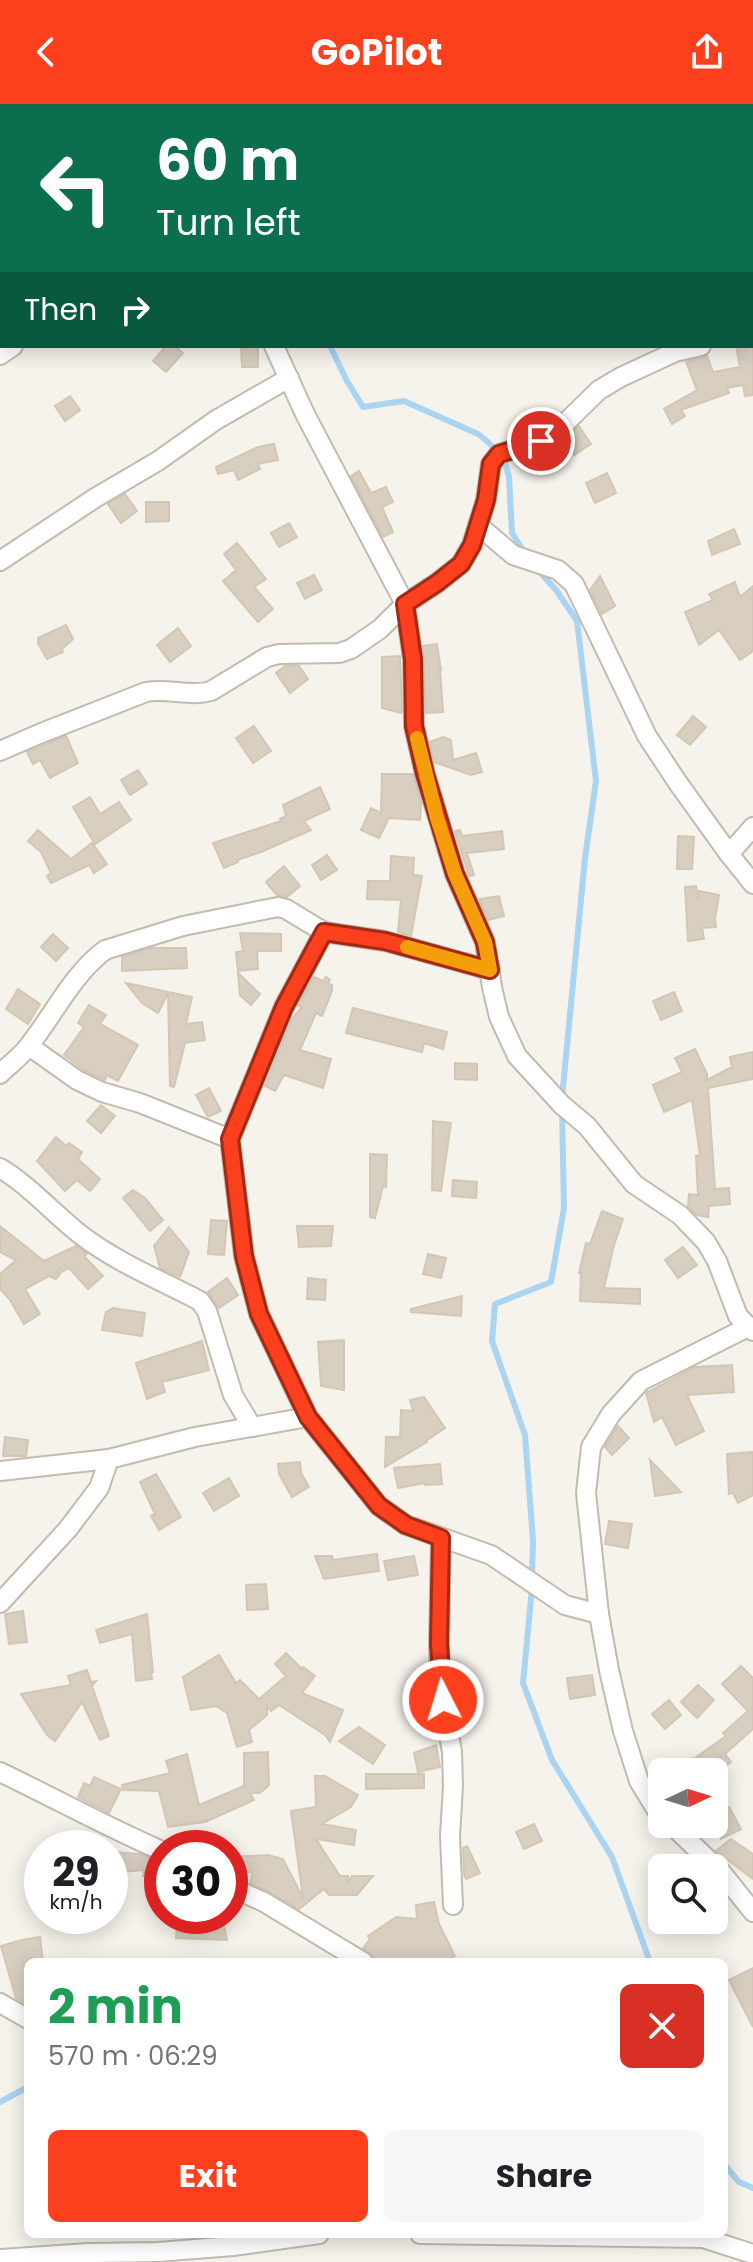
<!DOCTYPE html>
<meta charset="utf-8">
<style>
:root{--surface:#fff;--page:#f6f6f6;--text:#202124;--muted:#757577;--accent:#fc3f1d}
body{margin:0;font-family:Poppins,sans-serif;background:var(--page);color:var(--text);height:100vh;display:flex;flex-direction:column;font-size:30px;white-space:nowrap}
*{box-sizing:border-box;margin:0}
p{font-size:26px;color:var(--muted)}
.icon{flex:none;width:44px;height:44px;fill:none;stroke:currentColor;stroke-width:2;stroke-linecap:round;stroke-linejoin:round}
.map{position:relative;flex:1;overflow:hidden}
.side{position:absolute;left:24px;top:1854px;width:704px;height:280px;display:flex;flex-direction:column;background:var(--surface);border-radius:12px;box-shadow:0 4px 20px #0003}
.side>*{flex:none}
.top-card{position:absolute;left:0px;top:0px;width:754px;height:244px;box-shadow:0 4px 20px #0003;background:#0b6e4f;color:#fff;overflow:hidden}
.needle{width:52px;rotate:86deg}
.fabs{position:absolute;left:648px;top:1654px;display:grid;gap:16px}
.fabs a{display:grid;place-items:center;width:80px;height:80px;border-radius:12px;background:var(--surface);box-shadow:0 4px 20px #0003;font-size:40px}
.speed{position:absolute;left:24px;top:1726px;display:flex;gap:16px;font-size:40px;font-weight:700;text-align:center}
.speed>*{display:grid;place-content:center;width:104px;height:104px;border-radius:50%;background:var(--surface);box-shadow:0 4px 20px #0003;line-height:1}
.speed small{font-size:20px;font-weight:400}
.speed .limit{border:12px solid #d22;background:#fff;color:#111}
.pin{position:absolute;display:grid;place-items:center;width:68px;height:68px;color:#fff;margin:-34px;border:4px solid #fff;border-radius:50%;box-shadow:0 2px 8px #0007}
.me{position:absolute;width:88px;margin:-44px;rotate:355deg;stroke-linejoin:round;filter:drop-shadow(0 0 6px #0008)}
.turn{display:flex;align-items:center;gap:28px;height:168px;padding:0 24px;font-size:36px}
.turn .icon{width:104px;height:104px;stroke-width:2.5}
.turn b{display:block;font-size:56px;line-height:68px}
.then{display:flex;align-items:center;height:76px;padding:0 24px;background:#0003;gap:16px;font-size:30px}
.round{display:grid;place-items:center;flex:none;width:84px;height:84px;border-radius:12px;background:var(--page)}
.overview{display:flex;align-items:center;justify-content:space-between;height:136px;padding:0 24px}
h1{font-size:48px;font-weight:700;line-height:60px;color:#1e9e55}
.primary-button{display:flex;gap:16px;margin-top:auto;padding:16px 24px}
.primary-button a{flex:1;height:92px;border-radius:12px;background:var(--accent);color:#fff;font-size:32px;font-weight:700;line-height:92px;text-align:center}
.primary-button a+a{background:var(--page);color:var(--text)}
header{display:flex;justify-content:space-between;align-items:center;height:104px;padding:0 24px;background:var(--accent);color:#fff;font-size:36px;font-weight:700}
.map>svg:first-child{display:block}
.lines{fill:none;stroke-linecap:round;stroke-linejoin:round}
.stream{stroke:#a9d4f2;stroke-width:6}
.building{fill:#d8cfc1;stroke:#d3c7b4;stroke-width:2}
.minor-casing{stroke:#c2bbae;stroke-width:22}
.minor{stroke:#fff;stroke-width:18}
.route-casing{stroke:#a42913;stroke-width:20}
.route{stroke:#fc3f1d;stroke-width:14}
.slow{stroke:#f59e0b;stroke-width:14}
</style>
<header><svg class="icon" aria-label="back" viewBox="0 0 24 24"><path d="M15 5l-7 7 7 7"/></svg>GoPilot<svg class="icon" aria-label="share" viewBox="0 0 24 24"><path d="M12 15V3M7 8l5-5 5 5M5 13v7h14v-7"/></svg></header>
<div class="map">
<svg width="753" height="2158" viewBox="0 0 753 2158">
<rect width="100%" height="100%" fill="#f6f3ec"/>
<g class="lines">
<g class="stream">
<polyline points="300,2 301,0"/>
<polyline points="330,242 347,277 363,303 404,297 478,330 488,338 504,355 509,373 512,429 526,451"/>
<polyline points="538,466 556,486 577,517 596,677 585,754 562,994"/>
<polyline points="532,1473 533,1437 525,1331 492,1237 495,1200 551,1178 564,1104 562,1005"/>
<polyline points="532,1484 523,1579 552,1656 612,1753 650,1858"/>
<polyline points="0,1998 28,1983"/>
<polyline points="724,2060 739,2078 753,2084"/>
</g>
</g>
<g class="building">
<polygon points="166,242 175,242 183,249 166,268 153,257"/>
<polygon points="736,242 753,242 753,291 745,292 743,281 727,284 729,289 681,306 685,312 672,320 664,305 697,286 686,258 707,252 713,268 740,263"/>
<polygon points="241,243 258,243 258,263 242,263"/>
<polygon points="70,292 80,306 65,317 55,302"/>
<polygon points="579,322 591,340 574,351 564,336"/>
<polygon points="274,340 278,356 258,360 260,365 238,376 234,366 218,370 216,363 258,343"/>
<polygon points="359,367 371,389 386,383 393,398 382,403 393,428 383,433 351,372"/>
<polygon points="607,369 616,389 595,399 586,379"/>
<polygon points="125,390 137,407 121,419 108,400"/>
<polygon points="146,398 169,398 169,417 146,418"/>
<polygon points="289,419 297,433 279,443 271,429"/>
<polygon points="734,425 740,440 712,451 708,437"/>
<polygon points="237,439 266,475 254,483 273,505 258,518 223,477 236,466 224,450"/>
<polygon points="314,471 322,486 305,495 297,479"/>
<polygon points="600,472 615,502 602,510 590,486"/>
<polygon points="735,478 740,493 753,482 753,547 740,556 719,526 699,541 685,508 713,496 709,490"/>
<polygon points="66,521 73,535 62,545 63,548 47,555 38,539 38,534"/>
<polygon points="178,524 191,542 170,558 157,541"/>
<polygon points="437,540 441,566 440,566 443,608 426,609 423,542"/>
<polygon points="400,552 402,606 401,609 382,604 382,553"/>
<polygon points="285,562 299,562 308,575 290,589 276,569"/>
<polygon points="693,612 706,623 690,641 677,631"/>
<polygon points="254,622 271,647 253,659 236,634"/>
<polygon points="66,632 78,659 50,674 40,656 33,660 27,648"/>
<polygon points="443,633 451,636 453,656 476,649 482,668 471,671 434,658 430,638"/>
<polygon points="138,666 147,680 130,691 121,676"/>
<polygon points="382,670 413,670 421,699 420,716 389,714 379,734 361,726 371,704 381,709"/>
<polygon points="320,683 330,705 304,717 311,726 261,748 237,756 238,758 224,764 213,739 281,717 280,715 286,712 283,701"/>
<polygon points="90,693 100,710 119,698 131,716 95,740 73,703"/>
<polygon points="38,726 71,755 92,739 107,760 94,769 89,761 51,779 47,772 51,769 41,748 28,737"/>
<polygon points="460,726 462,732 502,727 504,745 467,749 474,771 469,772 455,727"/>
<polygon points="678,732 694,733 692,765 677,765"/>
<polygon points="327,751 337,766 321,776 312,761"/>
<polygon points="391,752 414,754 413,771 422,772 411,832 398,828 401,796 367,795 368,777 390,777"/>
<polygon points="284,762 300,782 287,793 277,791 266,778"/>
<polygon points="696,782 698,795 699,787 719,791 715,814 716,823 702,824 704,835 688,837 685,783"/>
<polygon points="499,792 504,812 488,816 479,795"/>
<polygon points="240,829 281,830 281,847 257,847 258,865 238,867 236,848 244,847 243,847"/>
<polygon points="53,830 68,844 56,857 41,843"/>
<polygon points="151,844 186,844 187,864 122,867 122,853"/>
<polygon points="238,869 260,890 251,901 240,891"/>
<polygon points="314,873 323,877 326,873 330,876 328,879 332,881 332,887 322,912 316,909 300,946 331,955 323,984 284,971 275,987 265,982 292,915 302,903 298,901"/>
<polygon points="126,879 192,893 186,920 202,918 205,936 185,939 174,983 170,982 168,889 158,909 142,899"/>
<polygon points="18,885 40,900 28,920 6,905"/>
<polygon points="674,888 682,907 661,916 653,897"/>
<polygon points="89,901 106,911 100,920 138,941 118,977 107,971 105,976 84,966 64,951 84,923 78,919"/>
<polygon points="353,904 447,928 443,945 424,939 422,948 346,929"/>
<polygon points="695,945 707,970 707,976 732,963 730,953 753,948 753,975 708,984 715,1085 729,1084 730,1100 709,1102 708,1113 697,1111 688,1102 689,1090 698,1091 696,1052 700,1051 692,996 664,1008 653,981 682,968 675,954"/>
<polygon points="455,959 477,960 477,976 455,975"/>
<polygon points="209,984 221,1007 208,1013 196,991"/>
<polygon points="101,1001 115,1012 101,1029 87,1017"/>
<polygon points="433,1017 451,1019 441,1087 432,1086"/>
<polygon points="56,1033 66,1042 69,1039 82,1048 78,1055 100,1075 90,1087 77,1076 65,1087 37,1057"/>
<polygon points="370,1050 387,1051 386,1083 383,1082 375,1114 370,1113"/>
<polygon points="453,1076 477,1078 476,1094 452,1092"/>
<polygon points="133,1086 145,1094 163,1116 150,1127 123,1094"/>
<polygon points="602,1107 623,1115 614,1141 604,1184 640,1185 640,1200 580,1197 581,1169 579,1169 586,1139 590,1140"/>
<polygon points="211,1116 227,1117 224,1151 208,1150"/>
<polygon points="0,1122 44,1157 76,1142 87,1150 84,1152 103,1172 88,1185 69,1164 61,1168 60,1165 57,1167 60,1170 56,1175 49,1172 25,1185 40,1210 24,1220 10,1196 0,1185 0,1170 16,1156 0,1148"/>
<polygon points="297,1122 333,1122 331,1142 299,1143"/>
<polygon points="169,1123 189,1148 180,1173 160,1164 154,1142"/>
<polygon points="683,1143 697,1161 678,1174 665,1156"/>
<polygon points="428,1150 446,1154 441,1174 423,1170"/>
<polygon points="227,1174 238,1191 219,1204 208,1188"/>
<polygon points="308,1174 326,1176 325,1196 307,1195"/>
<polygon points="462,1192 461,1212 411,1208 411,1205"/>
<polygon points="113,1204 145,1209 142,1232 102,1226 106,1208"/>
<polygon points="344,1236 344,1286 321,1282 318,1238"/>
<polygon points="202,1237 209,1266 162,1278 165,1288 147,1295 136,1259"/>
<polygon points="732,1261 734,1288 687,1291 704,1327 676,1341 662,1313 654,1318 646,1289 695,1263"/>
<polygon points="424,1293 445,1324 426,1337 427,1338 385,1363 386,1333 400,1333 401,1306 413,1307 410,1296"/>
<polygon points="618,1322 629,1334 612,1351 605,1343"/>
<polygon points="5,1333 28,1336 26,1352 3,1352"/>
<polygon points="753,1348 753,1391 738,1399 733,1389 729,1390 727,1350"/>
<polygon points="650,1356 681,1388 655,1392"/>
<polygon points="300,1358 301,1369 309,1383 292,1393 279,1370 278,1360"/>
<polygon points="440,1360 442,1380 425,1381 425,1379 398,1384 394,1364"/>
<polygon points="156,1370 181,1413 159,1426 151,1412 155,1410 140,1378"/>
<polygon points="229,1374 239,1392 214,1407 203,1389"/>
<polygon points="609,1417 632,1420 628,1444 605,1440"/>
<polygon points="377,1450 379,1467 324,1475 315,1452 332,1452 333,1456"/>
<polygon points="414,1452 418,1471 388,1476 384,1457"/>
<polygon points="266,1480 268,1505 247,1506 246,1481"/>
<polygon points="23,1507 27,1538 9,1540 5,1510"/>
<polygon points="147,1510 153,1568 151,1568 152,1575 136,1577 132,1530 100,1539 96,1526"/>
<polygon points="286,1549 302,1565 303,1563 315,1572 302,1589 343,1606 330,1638 325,1631 279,1601 271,1607 267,1602 267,1611 249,1626 252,1638 237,1643 227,1609 216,1602 191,1606 183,1573 219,1551 236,1579 240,1576 259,1595 286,1572 275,1560"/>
<polygon points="741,1562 753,1574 753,1625 725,1650 731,1658 717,1668 664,1668 664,1659 695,1654 726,1632 723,1629 748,1607 722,1580"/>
<polygon points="87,1566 91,1578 96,1577 92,1582 109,1632 100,1636 82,1598 55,1637 47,1631 21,1590 71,1581 68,1572"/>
<polygon points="592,1571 595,1591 570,1595 567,1574"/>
<polygon points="698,1581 714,1596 697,1614 681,1598"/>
<polygon points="466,1585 477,1600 460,1612 457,1608 455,1593"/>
<polygon points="669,1596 681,1611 665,1625 652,1610"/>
<polygon points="359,1623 385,1641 373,1660 339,1637"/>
<polygon points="436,1641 440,1663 418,1668 414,1649"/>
<polygon points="268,1648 269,1681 260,1689 250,1689 254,1696 205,1718 168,1723 159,1687 123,1686 122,1681 170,1669 166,1657 187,1650 199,1701 244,1682 244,1649"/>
<polygon points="366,1670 424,1670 424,1684 366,1685"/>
<polygon points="315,1672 325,1672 358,1691 351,1703 322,1720 356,1726 354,1741 316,1735 340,1772 348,1772 347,1779 352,1772 373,1772 357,1791 329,1791 324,1785 299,1805 270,1788 250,1779 253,1768 232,1769 230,1753 268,1751 283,1755 303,1794 291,1707 316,1703"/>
<polygon points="94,1673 121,1685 109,1709 78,1693 84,1679 90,1682"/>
<polygon points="729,1703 741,1725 721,1735 714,1723 714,1711"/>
<polygon points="534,1720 542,1737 524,1745 516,1728"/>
<polygon points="731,1735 753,1750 753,1775 716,1747"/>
<polygon points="467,1742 480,1769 466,1775 464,1771 463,1744"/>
<polygon points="110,1748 140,1750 162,1759 162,1773 143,1772 144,1766 110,1769"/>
<polygon points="434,1798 439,1820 455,1852 440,1858 375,1858 373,1852 363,1844 370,1835 368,1832 396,1813 417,1815 416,1801"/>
<polygon points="178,1812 222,1812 227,1836 176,1834"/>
<polygon points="40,1833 43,1858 24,1858 28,1901 16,1894 1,1842 22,1836"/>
<polygon points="753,1864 753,1923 729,1876"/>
</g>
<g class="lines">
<g class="minor-casing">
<g id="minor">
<polyline points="124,2 129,0"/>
<polyline points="539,2 540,0"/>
<polyline points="0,51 2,50"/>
<polyline points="752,226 753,226"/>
<polyline points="274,242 305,310 405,500 413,555 414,622 425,670 455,770 485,838 492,883 499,913 517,952 562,1001 587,1022 634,1080 680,1111 706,1138 717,1157 738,1212 753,1227"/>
<polyline points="0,251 13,242"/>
<polyline points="478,421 513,451 558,466 574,480 647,632 678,679 729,750 753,780"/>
<polyline points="0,457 95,394 158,357 216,316 289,274"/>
<path d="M0 647 39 630 146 588C168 584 190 593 211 587L267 553 279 550 339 549 351 545 380 525 405 500 437 479 461 460 472 441 486 396 491 360 499 350 541 337 558 326 599 286 621 273 675 248 701 242"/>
<polyline points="729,750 753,723"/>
<polyline points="29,942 77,976 102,988 140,999 230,1035 244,1152 259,1210 308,1313"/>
<path d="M0 970C10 960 23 951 31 939 55 908 73 870 105 846L183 822 278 803 286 805 324 828"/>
<polyline points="230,1035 284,903 324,828 385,837 490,866"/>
<path d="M0 1064C30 1082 53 1109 81 1131 116 1158 160 1176 200 1197L207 1207 233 1291 252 1323"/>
<polyline points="0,1367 109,1355 195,1333 308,1313 379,1402 406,1421 491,1451 565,1501 599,1510"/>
<polyline points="441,1434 439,1540 440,1578 452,1648 453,1682 450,1732 453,1801"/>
<polyline points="0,1499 68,1425 99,1384 109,1355"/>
<path d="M0 1668C54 1694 107 1723 162 1747"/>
<polyline points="662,1712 656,1705 639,1677 623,1627 609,1566 599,1510 586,1389 591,1343 611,1310 641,1277 748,1223"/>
<polyline points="671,1720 722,1769 753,1808"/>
<polyline points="230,1783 264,1798 363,1858"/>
<polyline points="0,1899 28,1915"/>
<polyline points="420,2130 703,2134 753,2150"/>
<polyline points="0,2155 88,2149 158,2148 233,2142 319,2130"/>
</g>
</g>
<use href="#minor" class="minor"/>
</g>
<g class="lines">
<g class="route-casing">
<polyline id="route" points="443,1596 439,1540 441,1434 406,1421 379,1402 308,1313 259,1210 244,1152 230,1035 284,903 324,828 385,837 490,866 485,838 455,770 425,670 414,622 413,555 405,500 437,479 461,460 472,441 486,396 491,360 499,350 541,337"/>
</g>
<use href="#route" class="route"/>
<polyline class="slow" points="407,843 490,866 485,838 455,770 437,714 417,634"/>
</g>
</svg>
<div class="fabs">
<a><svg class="needle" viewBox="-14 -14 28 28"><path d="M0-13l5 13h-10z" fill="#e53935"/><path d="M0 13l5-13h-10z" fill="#757577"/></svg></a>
<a><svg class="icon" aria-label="search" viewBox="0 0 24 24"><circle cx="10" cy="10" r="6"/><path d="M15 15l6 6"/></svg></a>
</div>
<div class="speed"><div>29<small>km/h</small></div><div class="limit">30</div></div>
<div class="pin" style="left:541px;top:337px;background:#d93025"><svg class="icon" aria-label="arrive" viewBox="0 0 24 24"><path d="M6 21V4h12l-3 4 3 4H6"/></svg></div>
<svg class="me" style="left:443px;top:1596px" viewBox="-20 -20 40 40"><circle r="17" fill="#fc3f1d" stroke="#fff" stroke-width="3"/><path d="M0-11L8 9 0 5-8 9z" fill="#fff"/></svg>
<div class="top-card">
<div class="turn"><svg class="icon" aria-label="left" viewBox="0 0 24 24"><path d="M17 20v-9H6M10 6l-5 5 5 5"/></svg><div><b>60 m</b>Turn left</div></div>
<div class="then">Then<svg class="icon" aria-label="right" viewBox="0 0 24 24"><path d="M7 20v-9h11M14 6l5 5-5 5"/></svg></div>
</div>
<section class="side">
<div class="overview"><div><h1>2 min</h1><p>570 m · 06:29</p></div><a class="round" style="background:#d93025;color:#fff"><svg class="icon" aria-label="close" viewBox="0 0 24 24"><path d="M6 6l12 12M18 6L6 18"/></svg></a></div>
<div class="primary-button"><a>Exit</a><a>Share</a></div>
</section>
</div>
